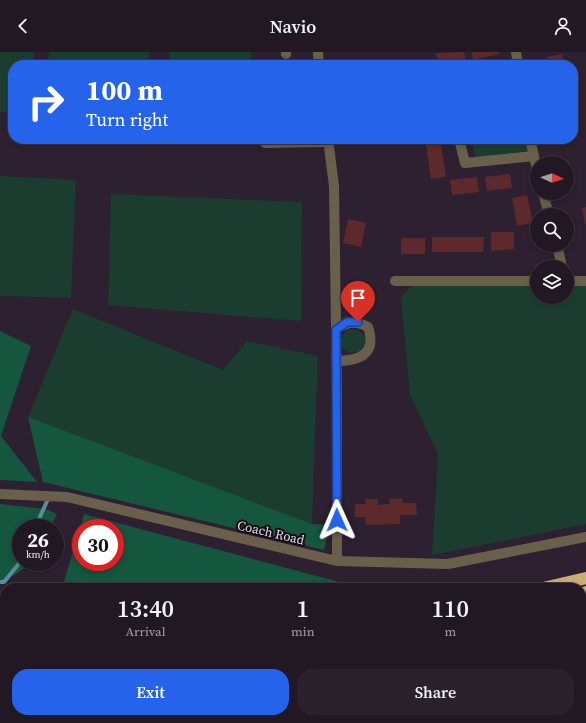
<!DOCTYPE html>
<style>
:root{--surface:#221824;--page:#2a212c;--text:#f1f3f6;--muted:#a2a0a6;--line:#3f3741;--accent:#2563eb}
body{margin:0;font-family:"Source Serif 4",serif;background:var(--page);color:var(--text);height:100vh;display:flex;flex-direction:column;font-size:15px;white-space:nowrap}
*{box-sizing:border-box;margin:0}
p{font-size:13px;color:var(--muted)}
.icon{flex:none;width:22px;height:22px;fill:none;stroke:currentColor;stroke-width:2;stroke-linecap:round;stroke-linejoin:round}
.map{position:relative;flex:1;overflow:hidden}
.drawer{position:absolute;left:0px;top:531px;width:586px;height:140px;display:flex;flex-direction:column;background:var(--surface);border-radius:16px 16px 0 0;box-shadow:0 2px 6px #0003,0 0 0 1px var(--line)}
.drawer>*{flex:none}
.guide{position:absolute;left:8px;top:8px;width:570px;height:84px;border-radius:16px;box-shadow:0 2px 6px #0003,0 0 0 1px var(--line);background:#2563eb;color:#fff;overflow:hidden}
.needle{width:26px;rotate:93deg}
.controls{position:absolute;left:530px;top:104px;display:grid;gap:8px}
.controls a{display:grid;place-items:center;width:44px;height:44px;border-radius:50%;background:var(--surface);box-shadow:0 2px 6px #0003,0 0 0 1px var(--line);font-size:20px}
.speed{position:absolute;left:12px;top:467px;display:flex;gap:8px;font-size:20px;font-weight:700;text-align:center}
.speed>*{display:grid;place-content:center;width:52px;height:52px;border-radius:50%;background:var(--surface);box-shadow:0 2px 6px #0003,0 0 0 1px var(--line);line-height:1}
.speed small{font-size:10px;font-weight:400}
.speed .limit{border:6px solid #d22;background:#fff;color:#111}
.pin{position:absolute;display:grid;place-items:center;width:34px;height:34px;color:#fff;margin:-41px -17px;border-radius:50% 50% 50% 0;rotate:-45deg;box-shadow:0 0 4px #0007}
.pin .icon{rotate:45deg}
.me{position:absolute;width:44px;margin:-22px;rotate:359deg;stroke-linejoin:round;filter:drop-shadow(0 0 3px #0008)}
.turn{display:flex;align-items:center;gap:14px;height:84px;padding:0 12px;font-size:18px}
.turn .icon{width:52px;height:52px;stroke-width:2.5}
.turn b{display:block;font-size:28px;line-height:34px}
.eta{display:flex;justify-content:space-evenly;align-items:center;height:68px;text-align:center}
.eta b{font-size:24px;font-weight:600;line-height:28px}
.action{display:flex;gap:8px;margin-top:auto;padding:8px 12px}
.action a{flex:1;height:46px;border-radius:16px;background:var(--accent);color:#fff;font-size:16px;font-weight:600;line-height:46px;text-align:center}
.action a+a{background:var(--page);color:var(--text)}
header{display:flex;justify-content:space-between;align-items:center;height:52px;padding:0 12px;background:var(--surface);font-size:18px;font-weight:600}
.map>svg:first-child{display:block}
.industrial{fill:#342d3c}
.green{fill:#1b3d2f}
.forest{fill:#14563e;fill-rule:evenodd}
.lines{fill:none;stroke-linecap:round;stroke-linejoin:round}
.stream{stroke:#578d9a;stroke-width:4}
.building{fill:#5e292a}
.minor{stroke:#6a5f4a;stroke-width:10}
.highway{stroke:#caae79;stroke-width:12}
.route-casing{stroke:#184099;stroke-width:10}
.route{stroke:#2563eb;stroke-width:7}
.labels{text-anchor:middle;stroke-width:4;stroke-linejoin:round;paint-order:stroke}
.street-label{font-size:13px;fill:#e4dbe6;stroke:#120c13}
</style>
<header><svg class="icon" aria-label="back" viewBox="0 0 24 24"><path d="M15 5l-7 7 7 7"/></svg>Navio<svg class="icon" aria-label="person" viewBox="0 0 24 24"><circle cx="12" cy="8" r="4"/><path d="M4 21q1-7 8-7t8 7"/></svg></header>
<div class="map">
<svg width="586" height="671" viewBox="0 0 586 671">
<rect width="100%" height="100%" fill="#2d2030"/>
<polygon class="industrial" points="586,554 586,671 0,671 0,636 5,636 5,666 581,666 581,556"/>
<g class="green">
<polygon points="0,0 34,0 33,13 13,13 13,61 0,60"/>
<polygon points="49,0 149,0 148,13 48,13"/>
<polygon points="170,0 251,0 251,13 169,12"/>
<polygon points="480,87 525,87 528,99 475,106 472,89"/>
<polygon points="0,124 76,128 71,246 0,244"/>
<polygon points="111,142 302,150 301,269 108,253"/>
<polygon points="411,234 537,234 537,245 567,245 567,234 586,234 586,472 432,503 438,402 410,343 401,245"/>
<polygon points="73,257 223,318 247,289 318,304 312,472 183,425 28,365"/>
<circle cx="353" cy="289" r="12"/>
</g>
<g class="forest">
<polygon points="0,279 31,294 1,384 37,430 0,428"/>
<polygon points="28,365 312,472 330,473 324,498 43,430"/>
<polygon points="0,452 46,457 57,462 50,476 21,476 21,510 34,510 0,532"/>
<path d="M84 462 362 536H54L64 530ZM81 476H115V510H81Z"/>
<polygon points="586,554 586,585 581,585 581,556"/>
<polygon points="0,636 5,636 5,666 377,666 378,671 0,671"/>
</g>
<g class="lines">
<g class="stream">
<polyline points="35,476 48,447"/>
<polyline points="0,530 4,530 21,509"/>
</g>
</g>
<g class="building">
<polygon points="464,0 466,9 439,13 436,1"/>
<polygon points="472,0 499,0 499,2 473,8"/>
<polygon points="562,2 564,13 548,13 547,5"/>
<polygon points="430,8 431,13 404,13 403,12"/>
<polygon points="573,62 578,85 573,86"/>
<polygon points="425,87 440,87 446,125 431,127"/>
<polygon points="510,122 512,136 487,139 485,125"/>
<polygon points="477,125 479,140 452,143 450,128"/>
<polygon points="527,143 533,171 517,174 512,146"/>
<polygon points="586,155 586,172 585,172 582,156"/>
<polygon points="348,167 366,171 361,195 343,191"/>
<polygon points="491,180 514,180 514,197 491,199"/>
<polygon points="432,185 484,185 483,200 432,200"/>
<rect x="401" y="186" width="24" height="16"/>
<polygon points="402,446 403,451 416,451 417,463 400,463 400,472 366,473 365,465 355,465 355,452 366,452 365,447 378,447 378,453 390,452 389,447"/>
<polygon points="377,666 441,666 442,671 378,671"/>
<polygon points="497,666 534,666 518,671 498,671"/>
</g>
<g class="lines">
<g class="minor">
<polyline points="318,0 319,13"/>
<polyline points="516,0 518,13"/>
<polyline points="286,2 286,0"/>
<polyline points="328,87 334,134 337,346 337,509"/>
<polyline points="459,87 465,111 534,104"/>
<polyline points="530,87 537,117"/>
<polyline points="265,91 328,90"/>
<polyline points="543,141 549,163"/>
<polyline points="557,193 562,215"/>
<polyline points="395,229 537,229"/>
<polyline points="567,229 586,229"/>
<path d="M336 277C348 270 355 268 368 275 377 302 360 309 336 309"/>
<polyline points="0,442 67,445 337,509 448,512 586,485"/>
<polyline points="581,623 586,638"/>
<polyline points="470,666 472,671"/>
</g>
<g class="highway">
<polyline points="543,536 586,526"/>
<polyline points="581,542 586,540"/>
<polyline points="0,604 5,604"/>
<polyline points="0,621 5,621"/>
</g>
</g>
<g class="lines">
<g class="route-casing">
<polyline id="route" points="337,468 336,278 347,270 358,270"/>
</g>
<use href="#route" class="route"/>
</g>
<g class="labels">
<g class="street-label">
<text transform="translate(271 480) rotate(13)" y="5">Coach Road</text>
</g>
</g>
</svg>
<div class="controls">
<a><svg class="needle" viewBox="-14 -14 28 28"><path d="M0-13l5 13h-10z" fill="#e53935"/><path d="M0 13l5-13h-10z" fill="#a2a0a6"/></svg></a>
<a><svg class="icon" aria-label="search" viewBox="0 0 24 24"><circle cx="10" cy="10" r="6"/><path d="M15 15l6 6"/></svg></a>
<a><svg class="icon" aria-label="layers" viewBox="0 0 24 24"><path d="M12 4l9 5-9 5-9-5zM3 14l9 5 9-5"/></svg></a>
</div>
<div class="speed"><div>26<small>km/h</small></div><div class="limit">30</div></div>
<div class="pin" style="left:358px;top:270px;background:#d93025"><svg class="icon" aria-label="arrive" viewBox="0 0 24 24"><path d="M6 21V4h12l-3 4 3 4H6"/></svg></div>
<svg class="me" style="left:337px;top:468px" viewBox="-20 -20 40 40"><path d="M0-17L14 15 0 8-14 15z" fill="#2563eb" stroke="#fff" stroke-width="4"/></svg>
<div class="guide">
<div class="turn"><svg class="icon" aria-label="right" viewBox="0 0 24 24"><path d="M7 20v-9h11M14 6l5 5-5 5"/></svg><div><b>100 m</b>Turn right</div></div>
</div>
<section class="drawer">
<div class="eta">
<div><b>13:40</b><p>Arrival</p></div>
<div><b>1</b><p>min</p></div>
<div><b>110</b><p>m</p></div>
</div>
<div class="action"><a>Exit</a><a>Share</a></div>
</section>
</div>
